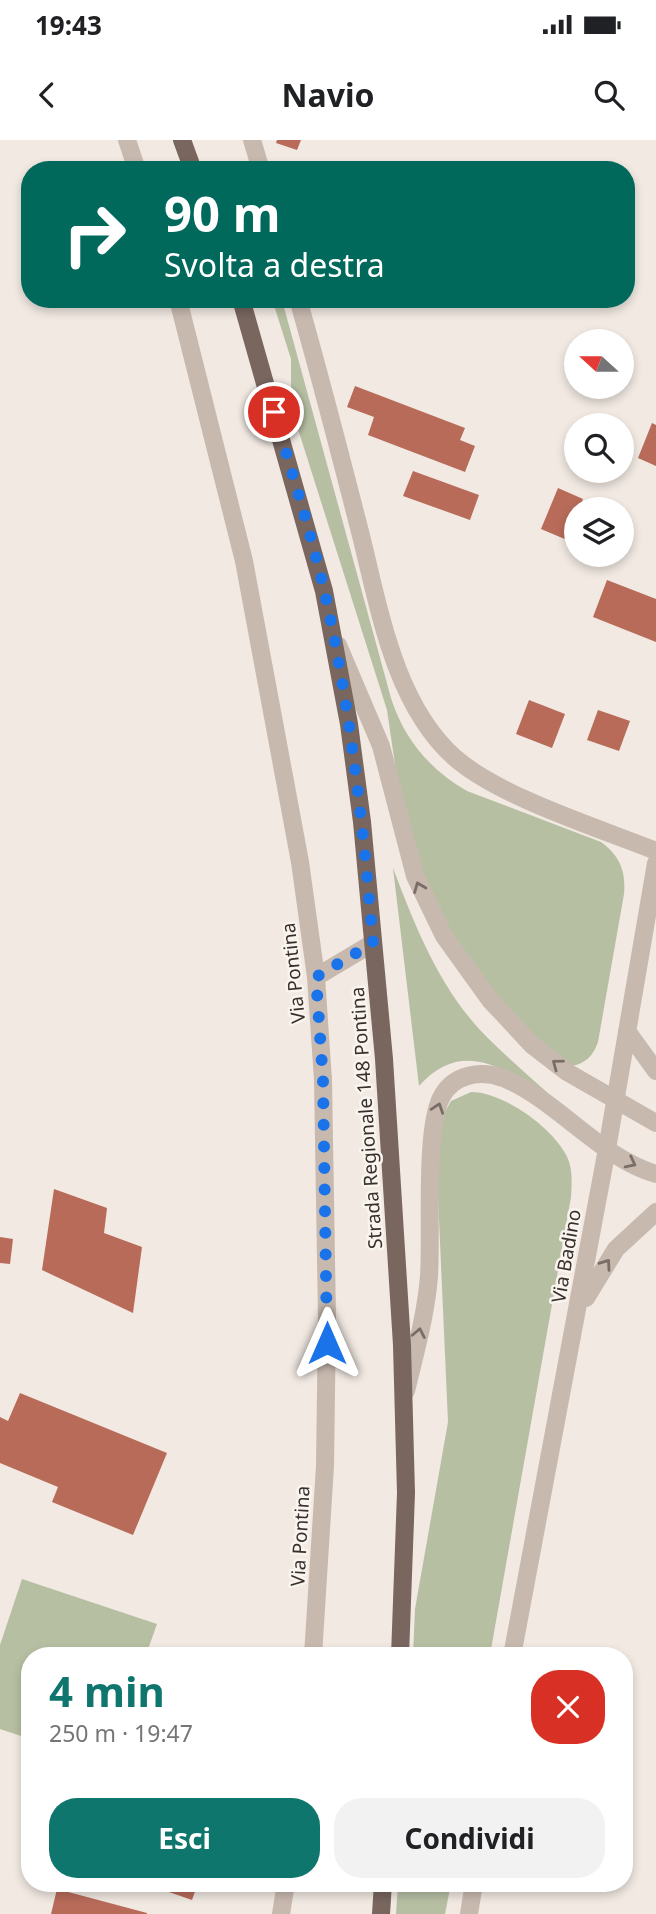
<!DOCTYPE html>
<html lang="it">
<meta charset="utf-8">
<style>
:root{--surface:#fff;--page:#f2f2f2;--text:#202124;--muted:#757577;--accent:#0f766e}
body{margin:0;font-family:"Noto Sans",sans-serif;background:var(--page);color:var(--text);height:100vh;display:flex;flex-direction:column;font-size:26px;white-space:nowrap}
*{box-sizing:border-box;margin:0}
p{font-size:23px;color:var(--muted)}
.icon{flex:none;width:38px;height:38px;fill:none;stroke:currentColor;stroke-width:2;stroke-linecap:round;stroke-linejoin:round}
.map{position:relative;flex:1;overflow:hidden}
.drawer{position:absolute;left:21px;top:1507px;width:612px;height:245px;display:flex;flex-direction:column;background:var(--surface);border-radius:28px;box-shadow:0 4px 10px #0003}
.drawer>*{flex:none}
.top-card{position:absolute;left:21px;top:21px;width:614px;height:147px;border-radius:28px;box-shadow:0 4px 10px #0003;background:#00695c;color:#fff;overflow:hidden}
.needle{width:46px;rotate:291deg}
.buttons{position:absolute;left:564px;top:189px;display:grid;gap:14px}
.buttons a{display:grid;place-items:center;width:70px;height:70px;border-radius:50%;background:var(--surface);box-shadow:0 4px 10px #0003;font-size:35px}
.pin{position:absolute;display:grid;place-items:center;width:60px;height:60px;color:#fff;margin:-30px;border:4px solid #fff;border-radius:50%;box-shadow:0 2px 7px #0007}
.me{position:absolute;width:77px;margin:-38px;rotate:0deg;stroke-linejoin:round;filter:drop-shadow(0 0 5px #0008)}
.turn{display:flex;align-items:center;gap:24px;height:147px;padding:0 28px;font-size:32px}
.turn .icon{width:91px;height:91px;stroke-width:2.5}
.turn b{display:block;font-size:49px;line-height:60px}
.round{display:grid;place-items:center;flex:none;width:74px;height:74px;border-radius:28px;background:var(--page)}
.headline{display:flex;align-items:center;justify-content:space-between;height:119px;padding:0 28px}
h1{font-size:42px;font-weight:700;line-height:52px;color:var(--accent)}
.action{display:flex;gap:14px;margin-top:auto;padding:14px 28px}
.action a{flex:1;height:80px;border-radius:28px;background:var(--accent);color:#fff;font-size:28px;font-weight:700;line-height:80px;text-align:center}
.action a+a{background:var(--page);color:var(--text)}
.status{display:flex;justify-content:space-between;align-items:center;height:49px;padding:0 35px;background:var(--surface);direction:ltr}
.status svg{height:19px;fill:currentColor}
header{display:flex;justify-content:space-between;align-items:center;height:91px;padding:0 28px;background:var(--surface);font-size:32px;font-weight:700}
.map>svg:first-child{display:block}
.green{fill:#b7bfa3}
.building{fill:#b86b59}
.lines{fill:none;stroke-linecap:round;stroke-linejoin:round}
.minor{stroke:#c8b9af;stroke-width:18}
.tertiary{stroke:#c8b9af;stroke-width:18}
.primary{stroke:#78665f;stroke-width:18}
.oneway{stroke:#796d67}
.route{stroke:#1a73e8;stroke-width:12;stroke-dasharray:0 21.6}
.labels{text-anchor:middle;stroke-width:5;stroke-linejoin:round;paint-order:stroke}
.street-label{font-size:19px;fill:#382f2c;stroke:#f9f4ee}
</style>
<div class="status"><b>19:43</b><svg viewBox="0 0 49 12"><path d="M0 12V9h3v3zM5 12V6h3v6zM10 12V3h3v9zM15 12V0h3v12zM26 1h20v11H26zM47 4h2v5h-2z"/></svg></div>
<header><svg class="icon" aria-label="back" viewBox="0 0 24 24"><path d="M15 5l-7 7 7 7"/></svg>Navio<svg class="icon" aria-label="search" viewBox="0 0 24 24"><circle cx="10" cy="10" r="6"/><path d="M15 15l6 6"/></svg></header>
<div class="map">
<svg width="656" height="1774" viewBox="0 0 656 1774">
<rect width="100%" height="100%" fill="#f1e9e2"/>
<g class="green">
<path d="M272 159H281L285 171 391 558C404 599 429 629 467 651L601 702C620 716 626 731 624 754L598 902C593 916 586 923 572 926L519 887 435 774 403 679 387 570 291 267V219Z"/>
<path d="M393 728C415 786 438 844 480 890 503 914 528 935 552 957 507 931 463 896 419 946Z"/>
<path d="M471 952C503 952 550 986 565 1013 573 1026 572 1042 571 1057L490 1515 413 1516 415 1469 448 1282 435 990 451 961Z"/>
<polygon points="22,1439 157,1484 146,1515 30,1516 30,1599 0,1589 0,1505"/>
<polygon points="398,1743 451,1743 445,1774 396,1774"/>
</g>
<g class="building">
<polygon points="277,0 301,0 297,10 276,3"/>
<polygon points="355,246 465,288 460,300 475,306 465,332 368,295 374,277 347,267"/>
<polygon points="652,283 656,285 656,326 638,318"/>
<polygon points="413,331 479,355 470,380 403,356"/>
<polygon points="558,348 583,359 579,369 576,369 567,400 541,389"/>
<polygon points="607,440 656,459 656,502 593,477"/>
<polygon points="529,560 565,574 552,608 516,594"/>
<polygon points="598,570 630,581 619,611 587,600"/>
<polygon points="54,1049 107,1068 104,1093 142,1107 133,1173 42,1130"/>
<polygon points="0,1097 13,1099 10,1124 0,1123"/>
<polygon points="20,1253 167,1313 133,1395 52,1362 58,1347 0,1323 0,1277 8,1281"/>
<polygon points="143,1743 198,1743 192,1760"/>
<polygon points="57,1749 147,1773 147,1774 51,1774"/>
</g>
<g class="lines">
<g class="minor">
<polyline points="127,0 137,30"/>
<polyline points="252,0 261,30"/>
<polyline points="178,159 244,421 300,722 316,837 323,940 327,1178 325,1326 313,1516"/>
<path d="M298 159C319 232 338 306 357 380 378 459 391 560 454 617 499 657 599 688 656 711"/>
<polyline points="316,837 373,803"/>
<polyline points="281,1774 286,1743"/>
</g>
<g class="tertiary">
<polyline points="338,505 381,606 415,736 444,796 490,860 532,905 567,932 656,983"/>
<polyline points="627,891 656,931"/>
<polyline points="586,1158 616,1109 656,1072"/>
<path d="M406 1251C415 1213 426 1175 429 1136 432 1093 424 988 442 956 454 934 481 930 503 938 559 961 597 1016 656 1034"/>
<polyline points="512,1516 607,1009 656,723"/>
<polyline points="469,1774 474,1743"/>
</g>
<g class="primary">
<polyline points="182,0 193,30"/>
<polyline points="241,159 324,451 349,584 362,682 384,919 402,1205 406,1353 400,1516"/>
<polyline points="381,1774 383,1743"/>
</g>
</g>
<defs><path id="oneway-chevron" d="M-2-3.5L2.5 0L-2 3.5" fill="none" stroke-width="1.6" stroke-linecap="round" stroke-linejoin="round" transform="scale(1.75)"/></defs>
<g class="oneway">
<use href="#oneway-chevron" transform="translate(419 747) rotate(-112)"/>
<use href="#oneway-chevron" transform="translate(557 924) rotate(-143)"/>
<use href="#oneway-chevron" transform="translate(438 968) rotate(-71)"/>
<use href="#oneway-chevron" transform="translate(631 1023) rotate(27)"/>
<use href="#oneway-chevron" transform="translate(606 1124) rotate(-55)"/>
<use href="#oneway-chevron" transform="translate(419 1193) rotate(-79)"/>
</g>
<g class="lines">
<path class="route" d="M274 272C294 340 316 408 330 477 352 585 364 694 373 803L316 837 323 940 327 1203"/>
</g>
<g class="labels">
<g class="street-label">
<text transform="translate(293 833) rotate(-96)" y="7">Via Pontina</text>
<text transform="translate(366 978) rotate(-94)" y="7">Strada Regionale 148 Pontina</text>
<text transform="translate(566 1116) rotate(-80)" y="7">Via Badino</text>
<text transform="translate(300 1396) rotate(-87)" y="7">Via Pontina</text>
</g>
</g>
</svg>
<div class="buttons">
<a><svg class="needle" viewBox="-14 -14 28 28"><path d="M0-13l5 13h-10z" fill="#e53935"/><path d="M0 13l5-13h-10z" fill="#757577"/></svg></a>
<a><svg class="icon" aria-label="search" viewBox="0 0 24 24"><circle cx="10" cy="10" r="6"/><path d="M15 15l6 6"/></svg></a>
<a><svg class="icon" aria-label="layers" viewBox="0 0 24 24"><path d="M12 4l9 5-9 5-9-5zM3 14l9 5 9-5"/></svg></a>
</div>
<div class="pin" style="left:274px;top:272px;background:#d93025"><svg class="icon" aria-label="arrive" viewBox="0 0 24 24"><path d="M6 21V4h12l-3 4 3 4H6"/></svg></div>
<svg class="me" style="left:327px;top:1203px" viewBox="-20 -20 40 40"><path d="M0-17L14 15 0 8-14 15z" fill="#1a73e8" stroke="#fff" stroke-width="4"/></svg>
<div class="top-card">
<div class="turn"><svg class="icon" aria-label="right" viewBox="0 0 24 24"><path d="M7 20v-9h11M14 6l5 5-5 5"/></svg><div><b>90 m</b>Svolta a destra</div></div>
</div>
<section class="drawer">
<div class="headline"><div><h1>4 min</h1><p>250 m · 19:47</p></div><a class="round" style="background:#d93025;color:#fff"><svg class="icon" aria-label="close" viewBox="0 0 24 24"><path d="M6 6l12 12M18 6L6 18"/></svg></a></div>
<div class="action"><a>Esci</a><a>Condividi</a></div>
</section>
</div>
